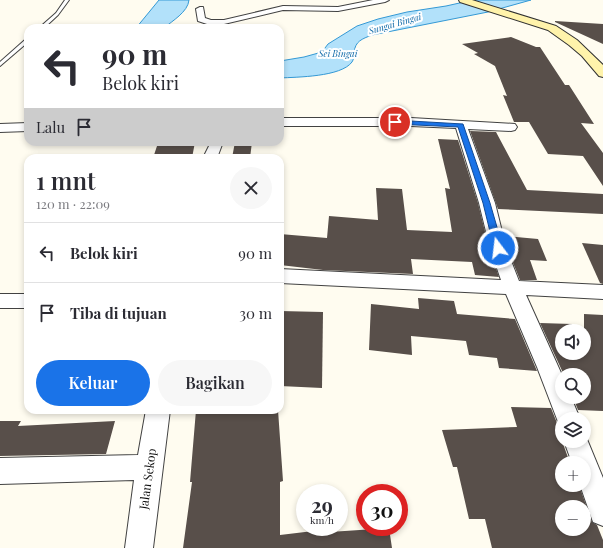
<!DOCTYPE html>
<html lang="id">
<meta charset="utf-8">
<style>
:root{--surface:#fff;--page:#f7f7f7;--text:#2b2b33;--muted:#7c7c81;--line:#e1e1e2;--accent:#1a73e8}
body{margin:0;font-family:"Playfair Display",serif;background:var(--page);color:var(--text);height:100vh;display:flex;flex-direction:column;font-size:15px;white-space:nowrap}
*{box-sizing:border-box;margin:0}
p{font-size:13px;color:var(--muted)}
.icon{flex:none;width:22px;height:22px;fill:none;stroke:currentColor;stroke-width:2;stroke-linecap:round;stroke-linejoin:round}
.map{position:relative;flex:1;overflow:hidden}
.side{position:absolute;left:24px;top:154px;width:260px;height:260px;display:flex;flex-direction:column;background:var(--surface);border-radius:12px;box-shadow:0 2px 6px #0003}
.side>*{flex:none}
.banner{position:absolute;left:24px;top:24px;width:260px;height:122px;border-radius:12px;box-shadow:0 2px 6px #0003;background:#fff;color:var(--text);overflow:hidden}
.fabs{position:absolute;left:555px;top:324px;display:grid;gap:8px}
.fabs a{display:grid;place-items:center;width:36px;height:36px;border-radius:50%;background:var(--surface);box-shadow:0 2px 6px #0003;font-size:20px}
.speed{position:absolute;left:296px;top:484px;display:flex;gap:8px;font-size:20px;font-weight:700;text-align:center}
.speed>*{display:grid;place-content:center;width:52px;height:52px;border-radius:50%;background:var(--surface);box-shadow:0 2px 6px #0003;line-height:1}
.speed small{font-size:10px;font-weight:400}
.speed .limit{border:6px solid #d22;background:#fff;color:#111}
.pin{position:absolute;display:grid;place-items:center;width:34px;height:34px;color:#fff;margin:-17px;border:2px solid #fff;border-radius:50%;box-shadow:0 1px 4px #0007}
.me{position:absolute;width:44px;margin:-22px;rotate:345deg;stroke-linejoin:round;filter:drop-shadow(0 0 3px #0008)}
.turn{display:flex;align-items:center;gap:14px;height:84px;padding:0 12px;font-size:18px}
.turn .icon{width:52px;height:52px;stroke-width:2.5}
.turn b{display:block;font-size:28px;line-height:34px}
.then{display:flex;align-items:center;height:38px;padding:0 12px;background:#0003;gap:8px;font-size:15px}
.round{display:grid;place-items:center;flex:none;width:42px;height:42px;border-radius:21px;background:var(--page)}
.summary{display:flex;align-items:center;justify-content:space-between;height:68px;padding:0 12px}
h1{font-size:24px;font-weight:600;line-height:30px}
.action{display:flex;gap:8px;margin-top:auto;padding:8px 12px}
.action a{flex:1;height:46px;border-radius:24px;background:var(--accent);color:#fff;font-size:16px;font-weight:600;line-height:46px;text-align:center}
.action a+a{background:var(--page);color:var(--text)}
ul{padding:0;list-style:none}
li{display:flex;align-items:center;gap:12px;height:60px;padding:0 12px;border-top:1px solid var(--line)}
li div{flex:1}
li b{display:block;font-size:15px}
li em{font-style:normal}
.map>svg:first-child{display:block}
.water{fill:#b2e1fa;stroke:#3499d5}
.building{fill:#584f4a;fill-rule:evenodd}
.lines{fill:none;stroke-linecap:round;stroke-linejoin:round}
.lane-casing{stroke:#424242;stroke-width:2}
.street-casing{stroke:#424242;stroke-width:2}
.secondary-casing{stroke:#313131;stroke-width:2}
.lane{fill:#fff;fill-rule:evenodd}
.street{fill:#fff;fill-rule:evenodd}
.secondary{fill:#fff3ab;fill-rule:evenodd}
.route{fill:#1a73e8;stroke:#114b97}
.labels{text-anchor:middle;stroke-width:4;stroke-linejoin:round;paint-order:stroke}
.far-water-label{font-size:9px;font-style:italic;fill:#106aa8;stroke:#fff}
.near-street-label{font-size:12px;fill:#0f0f0f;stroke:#fff}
</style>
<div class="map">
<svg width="603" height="548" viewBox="0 0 603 548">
<rect width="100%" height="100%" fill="#fffcf0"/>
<g class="water">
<path d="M159 0H189C188 12 172 21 164 28H136Z"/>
<path d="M473 0H531L488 12 372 35C362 39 355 41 354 53 354 56 354 59 352 62 341 77 297 77 280 78V61L304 57 322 52 328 44 357 26 378 19 407 12 446 6Z"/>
</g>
<g class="building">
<polygon points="555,21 603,24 603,44 555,22"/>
<polygon points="511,37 536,47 540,47 565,85 569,85 594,124 581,123 603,153 603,186 583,156 548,154 529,122 514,122 503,95 507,96 495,66 474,54 478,53 462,44"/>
<polygon points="470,131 496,132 527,190 603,194 603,214 498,209"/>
<polygon points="438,139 458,140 478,203 489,248 499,277 475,275 472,262 411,259 413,274 323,270 280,265 280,234 327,238 329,216 378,220 376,188 402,189 407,230 452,232 445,188 450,189"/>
<polygon points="195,142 192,158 153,158 158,143"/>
<polygon points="235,142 252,142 250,158 232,158"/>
<polygon points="505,236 538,239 547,261 530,260 537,280 520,280 507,248"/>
<polygon points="582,243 603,245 603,284 600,283"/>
<polygon points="418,298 454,301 457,314 515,319 537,371 499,368 497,358 469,355 466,341 411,336 412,355 369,350 371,304 419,309"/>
<polygon points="280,311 323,312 322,388 280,386"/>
<polygon points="584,314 603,315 603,411 578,410 573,397 584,397 584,375 564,375 540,323 572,324 574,331 562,331 562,353 583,353 584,356"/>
<path d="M511 407 551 408 559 428 562 429V441L570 463H562V485H579L592 522 597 525 603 540V548H492L485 519H469L457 467H453L442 430 517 427ZM562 507H584V529H562Z"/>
<polygon points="196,410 278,410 283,481 280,482 280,535 330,529 330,532 389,528 392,548 183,548 192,482 190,482"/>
<polygon points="0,421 21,421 18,426 115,421 106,454 0,456"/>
</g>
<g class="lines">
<g class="lane-casing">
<g id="lane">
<polygon points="65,0 69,0 58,15 44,28 39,28 56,13"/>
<polygon points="26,39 28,39 28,42 0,66 0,62"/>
</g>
</g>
<g class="street-casing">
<g id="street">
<polygon points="373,0 389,0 385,2 338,11 283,10 224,24 210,25 198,21 196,9 200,7 203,7 205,18 211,20 224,20 283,6 338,7"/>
<polygon points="280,118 411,118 515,124 517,127 515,130 511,131 468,129 495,203 506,248 519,281 603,285 603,299 526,295 562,375 562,397 571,397 580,419 562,419 562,428 560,427 537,367 506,294 280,283 280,269 501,280 490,248 479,203 456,128 411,126 280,126"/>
<polygon points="28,123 28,131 0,132 0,124"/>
<polygon points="211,142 223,142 217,158 203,158"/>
<rect x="0" y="294" width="28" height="14"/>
<polygon points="146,410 170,410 153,548 125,548 134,480 0,484 0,458 138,455"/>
<polygon points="584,432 603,478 603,526 593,522 580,485 584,485 584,463 572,463 564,441 584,441"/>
</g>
</g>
<g class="secondary-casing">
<polygon id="secondary" points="459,0 472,0 556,26 577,40 603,65 603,77 599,76 582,56 569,45 548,30 460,2"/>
</g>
<use href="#lane" class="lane"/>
<use href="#street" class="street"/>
<use href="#secondary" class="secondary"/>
</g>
<polygon class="route" points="393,120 463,124 490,203 503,248 502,250 498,251 494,248 483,203 458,127 395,124 393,123"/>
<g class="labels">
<g class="far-water-label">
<text transform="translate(395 24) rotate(-16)" y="3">Sungai Bingai</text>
<text x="338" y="57">Sei Bingai</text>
</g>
<g class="near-street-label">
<text transform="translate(148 479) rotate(-82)" y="4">Jalan Sekop</text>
</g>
</g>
</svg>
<div class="fabs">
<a><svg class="icon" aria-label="sound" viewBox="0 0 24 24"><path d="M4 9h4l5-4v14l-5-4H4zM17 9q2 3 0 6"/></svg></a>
<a><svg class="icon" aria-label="search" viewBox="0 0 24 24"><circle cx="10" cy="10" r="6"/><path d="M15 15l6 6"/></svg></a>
<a><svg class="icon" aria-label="layers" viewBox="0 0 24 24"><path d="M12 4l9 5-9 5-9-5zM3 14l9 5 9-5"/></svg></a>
<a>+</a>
<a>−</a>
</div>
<div class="speed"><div>29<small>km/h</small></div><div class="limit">30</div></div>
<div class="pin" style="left:395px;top:122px;background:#d93025"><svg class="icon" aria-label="arrive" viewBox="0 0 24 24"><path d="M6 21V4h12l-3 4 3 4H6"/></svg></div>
<svg class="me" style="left:498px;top:248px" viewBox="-20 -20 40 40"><circle r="17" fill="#1a73e8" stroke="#fff" stroke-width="3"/><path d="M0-11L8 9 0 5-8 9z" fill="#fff"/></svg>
<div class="banner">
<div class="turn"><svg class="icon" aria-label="left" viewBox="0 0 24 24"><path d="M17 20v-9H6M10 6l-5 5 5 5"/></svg><div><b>90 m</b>Belok kiri</div></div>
<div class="then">Lalu<svg class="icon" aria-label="arrive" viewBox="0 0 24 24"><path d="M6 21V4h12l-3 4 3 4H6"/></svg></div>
</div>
<section class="side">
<div class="summary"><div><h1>1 mnt</h1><p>120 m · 22:09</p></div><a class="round"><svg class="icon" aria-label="close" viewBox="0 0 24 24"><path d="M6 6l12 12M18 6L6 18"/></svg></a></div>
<ul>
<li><svg class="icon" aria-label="left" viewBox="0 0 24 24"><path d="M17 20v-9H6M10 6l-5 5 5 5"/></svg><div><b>Belok kiri</b></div><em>90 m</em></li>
<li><svg class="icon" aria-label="arrive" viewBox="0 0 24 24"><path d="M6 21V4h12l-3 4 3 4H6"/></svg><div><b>Tiba di tujuan</b></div><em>30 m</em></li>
</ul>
<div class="action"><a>Keluar</a><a>Bagikan</a></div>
</section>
</div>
